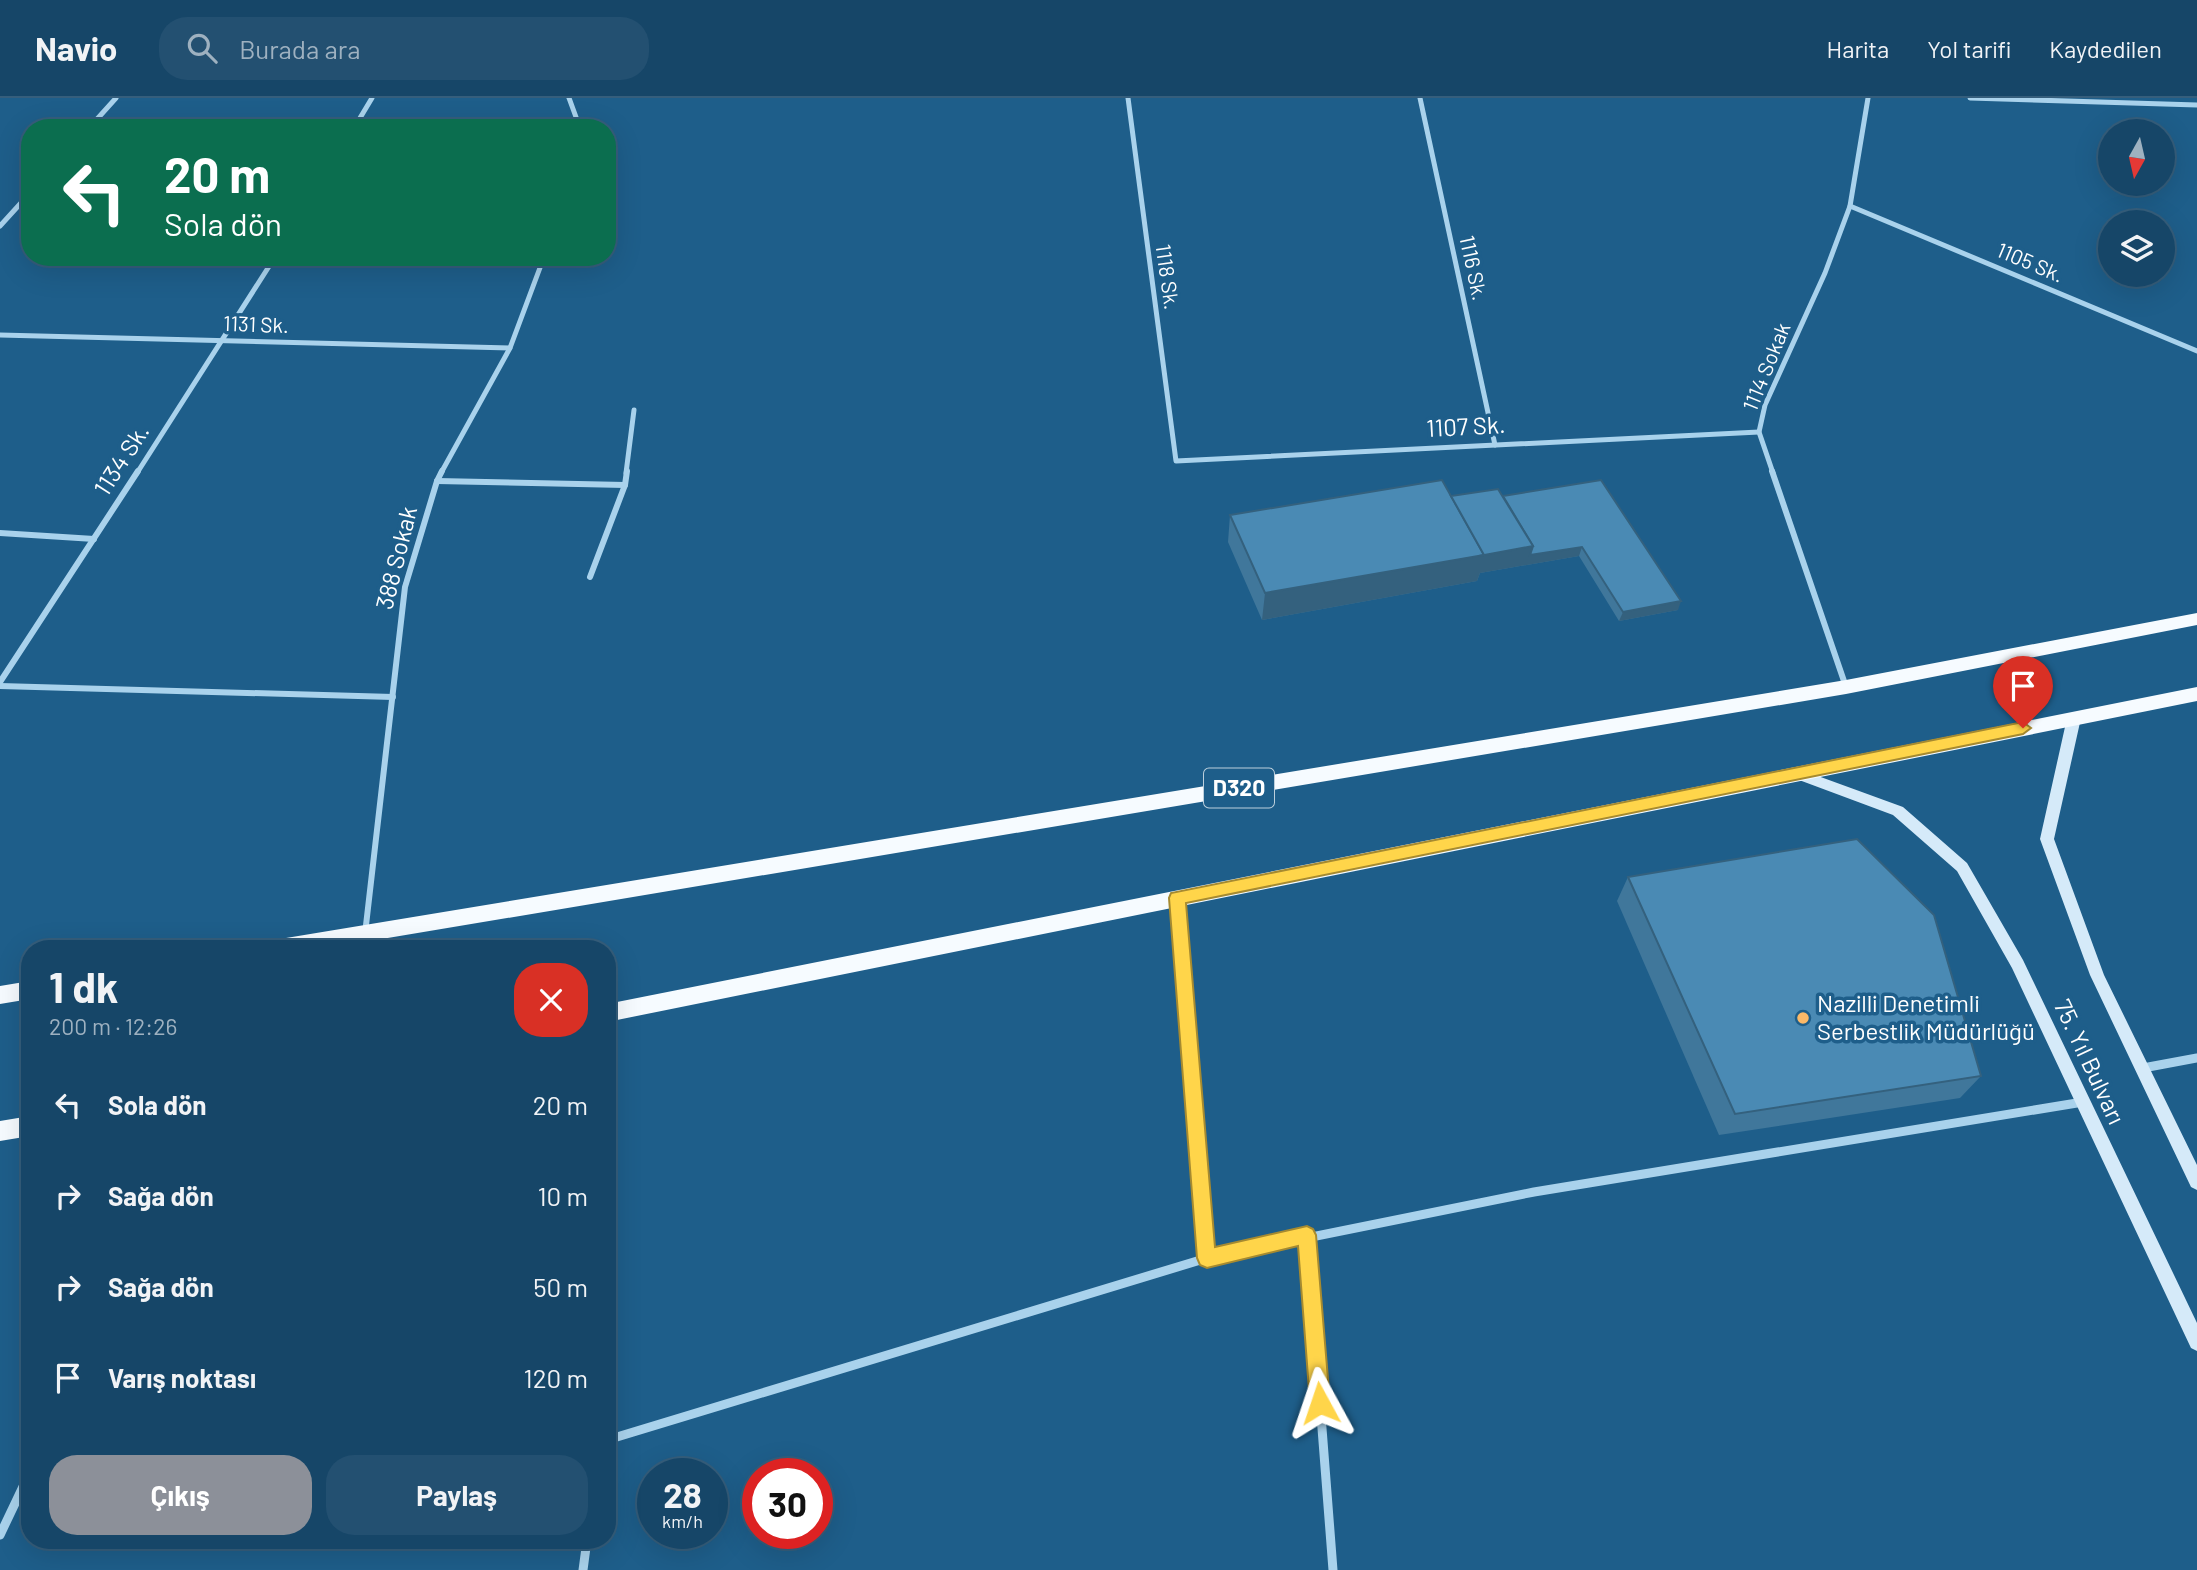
<!DOCTYPE html>
<html lang="tr">
<meta charset="utf-8">
<style>
:root{--surface:#164668;--page:#235071;--text:#f1f3f6;--muted:#9eb1c0;--line:#355e7c;--accent:#8c9099}
body{margin:0;font-family:Barlow,sans-serif;background:var(--page);color:var(--text);height:100vh;display:flex;flex-direction:column;font-size:26px;white-space:nowrap}
*{box-sizing:border-box;margin:0}
p{font-size:23px;color:var(--muted)}
.icon{flex:none;width:38px;height:38px;fill:none;stroke:currentColor;stroke-width:2;stroke-linecap:round;stroke-linejoin:round}
.map{position:relative;flex:1;overflow:hidden}
.sheet{position:absolute;left:21px;top:842px;width:595px;height:609px;display:flex;flex-direction:column;background:var(--surface);border-radius:28px;box-shadow:0 7px 28px #0002,0 0 0 2px var(--line)}
.sheet>*{flex:none}
.guide{position:absolute;left:21px;top:21px;width:595px;height:147px;border-radius:28px;box-shadow:0 7px 28px #0002,0 0 0 2px var(--line);background:#0b6e4f;color:#fff;overflow:hidden}
.needle{width:46px;rotate:188deg}
.tools{position:absolute;left:2098px;top:21px;display:grid;gap:14px}
.tools a{display:grid;place-items:center;width:77px;height:77px;border-radius:50%;background:var(--surface);box-shadow:0 7px 28px #0002,0 0 0 2px var(--line);font-size:35px}
.speed{position:absolute;left:637px;top:1360px;display:flex;gap:14px;font-size:35px;font-weight:700;text-align:center}
.speed>*{display:grid;place-content:center;width:91px;height:91px;border-radius:50%;background:var(--surface);box-shadow:0 7px 28px #0002,0 0 0 2px var(--line);line-height:1}
.speed small{font-size:18px;font-weight:400}
.speed .limit{border:10px solid #d22;background:#fff;color:#111}
.pin{position:absolute;display:grid;place-items:center;width:60px;height:60px;color:#fff;margin:-72px -30px;border-radius:50% 50% 50% 0;rotate:-45deg;box-shadow:0 0 7px #0007}
.pin .icon{rotate:45deg}
.me{position:absolute;width:77px;margin:-38px;rotate:355deg;stroke-linejoin:round;filter:drop-shadow(0 0 5px #0008)}
.turn{display:flex;align-items:center;gap:24px;height:147px;padding:0 28px;font-size:32px}
.turn .icon{width:91px;height:91px;stroke-width:2.5}
.turn b{display:block;font-size:49px;line-height:60px}
.round{display:grid;place-items:center;flex:none;width:74px;height:74px;border-radius:28px;background:var(--page)}
.headline{display:flex;align-items:center;justify-content:space-between;height:119px;padding:0 28px}
h1{font-size:42px;font-weight:700;line-height:52px}
.button{display:flex;gap:14px;margin-top:auto;padding:14px 28px}
.button a{flex:1;height:80px;border-radius:28px;background:var(--accent);color:#fff;font-size:28px;font-weight:700;line-height:80px;text-align:center}
.button a+a{background:var(--page);color:var(--text)}
ul{padding:0;list-style:none}
li{display:flex;align-items:center;gap:21px;height:91px;padding:0 28px}
li div{flex:1}
li b{display:block;font-size:26px}
li em{font-style:normal}
header{display:flex;align-items:center;gap:42px;box-sizing:border-box;height:98px;padding:0 35px;background:var(--surface);border-bottom:2px solid var(--line)}
header strong{font-size:33px}
nav{display:flex;gap:38px;margin-inline-start:auto;font-size:24px}
.search{width:490px;height:63px;background:var(--page);display:flex;align-items:center;gap:18px;box-sizing:border-box;padding:0 24px;border-radius:28px;color:var(--muted);font-size:26px}
.map>svg:first-child{display:block}
.lines{fill:none;stroke-linecap:round;stroke-linejoin:round}
.minor-far2{stroke:#a9d2ec;stroke-width:5}
.minor-far1{stroke:#a9d2ec;stroke-width:6}
.minor{stroke:#a9d2ec;stroke-width:9}
.secondary{fill:#d5eaf9;fill-rule:evenodd}
.trunk{fill:#f6fbff;fill-rule:evenodd}
.wall{fill:#40779b}
.shaded-wall{fill:#34617e}
.building{fill:#4a8ab4;stroke:#34617e;stroke-width:2}
.route{fill:#ffd54a;stroke:#a68a30;stroke-width:2}
.poi-dot{fill:#fbb968;stroke:#1e5e8a;stroke-width:2.5}
.labels{text-anchor:middle;stroke-width:7;stroke-linejoin:round;paint-order:stroke}
.far-street-label{font-size:21px;fill:#fff;stroke:#1e5e8a}
.shield{fill:#1e5e8a;stroke:#bccfdc;stroke-width:2}
.shield-label{font-size:23px;font-weight:bold;fill:#fff}
.street-label{font-size:24px;fill:#fff;stroke:#1e5e8a}
.poi-label{font-size:24px;fill:#fff;stroke:#1e5e8a;text-anchor:start}
</style>
<header>
<strong>Navio</strong>
<div class="search"><svg class="icon" aria-label="search" viewBox="0 0 24 24"><circle cx="10" cy="10" r="6"/><path d="M15 15l6 6"/></svg>Burada ara</div>
<nav><a>Harita</a><a>Yol tarifi</a><a>Kaydedilen</a></nav>
</header>
<div class="map">
<svg width="2197" height="1472" viewBox="0 0 2197 1472">
<rect width="100%" height="100%" fill="#1e5e8a"/>
<g class="lines">
<g class="minor-far2">
<polyline points="569,0 580,30"/>
<polyline points="1128,0 1176,363 1759,334"/>
<polyline points="1420,0 1495,347"/>
<polyline points="1970,0 2197,7"/>
<polyline points="89,30 116,0"/>
<polyline points="354,30 372,0"/>
<polyline points="1850,108 2197,253"/>
<polyline points="0,128 30,95"/>
<polyline points="0,237 510,250"/>
<polyline points="137,375 275,159"/>
<polyline points="441,375 510,250 544,159"/>
<polyline points="626,375 634,312"/>
<polyline points="1773,375 1759,334 1765,307 1825,175 1850,108 1868,0"/>
</g>
<g class="minor-far1">
<polyline points="1772,373 1846,589"/>
<polyline points="437,383 625,387"/>
<polyline points="0,435 94,441"/>
<polyline points="590,479 625,387 627,373"/>
<polyline points="0,584 138,373"/>
<polyline points="0,588 393,599"/>
<polyline points="1177,802 1181,855"/>
<polyline points="365,836 405,489 437,383 442,373"/>
</g>
<g class="minor">
<polyline points="1181,854 1207,1160"/>
<polyline points="2143,970 2197,960"/>
<polyline points="1307,1137 1333,1472"/>
<polyline points="607,1342 1207,1160 1534,1094 2083,1004"/>
<polyline points="0,1437 30,1374"/>
<polyline points="583,1472 587,1442"/>
</g>
<g class="secondary">
<polygon points="2074,615 2081,620 2054,741 2104,877 2197,1067 2197,1092 2191,1089 2090,877 2040,741 2067,620"/>
<polygon points="1796,670 1903,709 1967,765 2023,862 2197,1225 2197,1253 2191,1250 2012,870 1957,773 1893,717 1791,679 1789,675"/>
</g>
<g class="trunk">
<polygon points="2197,515 2197,527 1846,596 328,850 270,850 273,844 280,841 1846,582"/>
<polygon points="2197,589 2197,603 607,924 607,906"/>
<polygon points="30,883 30,901 0,906 0,888"/>
<polygon points="30,1018 30,1038 0,1043 0,1023"/>
</g>
</g>
<g class="wall">
<polygon points="1601,382 1678,512 1619,523 1579,458 1480,475 1477,483 1262,522 1228,444 1230,417 1451,398 1503,398"/>
<polygon points="1628,779 1981,978 1960,1000 1719,1037 1617,803"/>
</g>
<g class="shaded-wall">
<polygon points="1533,448 1582,449 1579,458 1480,475 1477,483 1262,522 1265,495"/>
<polygon points="1681,503 1678,512 1619,523 1623,514"/>
</g>
<g class="building">
<polygon points="1442,382 1484,457 1265,495 1230,417"/>
<polygon points="1601,382 1681,503 1623,514 1582,449 1530,457 1533,448 1503,398"/>
<polygon points="1498,391 1533,448 1479,458 1484,457 1451,398"/>
<polygon points="1857,741 1934,817 1981,978 1735,1016 1628,779"/>
</g>
<polygon class="route" points="2023,624 2031,630 2023,636 1186,805 1215,1149 1307,1128 1313,1131 1316,1137 1330,1305 1327,1312 1320,1315 1312,1312 1310,1305 1298,1148 1207,1170 1200,1167 1197,1160 1169,800 1171,795"/>
<circle class="poi-dot" cx="1803" cy="920" r="7"/>
<g class="labels">
<g class="far-street-label">
<text transform="translate(2030 165) rotate(23)" y="7">1105 Sk.</text>
<text transform="translate(1473 170) rotate(78)" y="7">1116 Sk.</text>
<text transform="translate(1167 179) rotate(82)" y="7">1118 Sk.</text>
<text transform="translate(256 227) rotate(2)" y="7">1131 Sk.</text>
<text transform="translate(1767 269) rotate(-68)" y="7">1114 Sokak</text>
</g>
<rect class="shield" x="1204" y="670.5" width="70" height="39" rx="5"/>
<g class="shield-label">
<text x="1239" y="698">D320</text>
</g>
<g class="street-label">
<text transform="translate(1466 329) rotate(-3)" y="8">1107 Sk.</text>
<text transform="translate(122 362) rotate(-57)" y="8">1134 Sk.</text>
<text transform="translate(397 460) rotate(-76)" y="8">388 Sokak</text>
<text transform="translate(2089 964) rotate(65)" y="8">75. Yıl Bulvarı</text>
</g>
<g class="poi-label">
<text x="1817" y="914">Nazilli Denetimli<tspan x="1817" dy="28">Serbestlik Müdürlüğü</tspan></text>
</g>
</g>
</svg>
<div class="tools">
<a><svg class="needle" viewBox="-14 -14 28 28"><path d="M0-13l5 13h-10z" fill="#e53935"/><path d="M0 13l5-13h-10z" fill="#9eb1c0"/></svg></a>
<a><svg class="icon" aria-label="layers" viewBox="0 0 24 24"><path d="M12 4l9 5-9 5-9-5zM3 14l9 5 9-5"/></svg></a>
</div>
<div class="speed"><div>28<small>km/h</small></div><div class="limit">30</div></div>
<div class="pin" style="left:2023px;top:630px;background:#d93025"><svg class="icon" aria-label="arrive" viewBox="0 0 24 24"><path d="M6 21V4h12l-3 4 3 4H6"/></svg></div>
<svg class="me" style="left:1320px;top:1305px" viewBox="-20 -20 40 40"><path d="M0-17L14 15 0 8-14 15z" fill="#ffd54a" stroke="#fff" stroke-width="4"/></svg>
<div class="guide">
<div class="turn"><svg class="icon" aria-label="left" viewBox="0 0 24 24"><path d="M17 20v-9H6M10 6l-5 5 5 5"/></svg><div><b>20 m</b>Sola dön</div></div>
</div>
<section class="sheet">
<div class="headline"><div><h1>1 dk</h1><p>200 m · 12:26</p></div><a class="round" style="background:#d93025;color:#fff"><svg class="icon" aria-label="close" viewBox="0 0 24 24"><path d="M6 6l12 12M18 6L6 18"/></svg></a></div>
<ul>
<li><svg class="icon" aria-label="left" viewBox="0 0 24 24"><path d="M17 20v-9H6M10 6l-5 5 5 5"/></svg><div><b>Sola dön</b></div><em>20 m</em></li>
<li><svg class="icon" aria-label="right" viewBox="0 0 24 24"><path d="M7 20v-9h11M14 6l5 5-5 5"/></svg><div><b>Sağa dön</b></div><em>10 m</em></li>
<li><svg class="icon" aria-label="right" viewBox="0 0 24 24"><path d="M7 20v-9h11M14 6l5 5-5 5"/></svg><div><b>Sağa dön</b></div><em>50 m</em></li>
<li><svg class="icon" aria-label="arrive" viewBox="0 0 24 24"><path d="M6 21V4h12l-3 4 3 4H6"/></svg><div><b>Varış noktası</b></div><em>120 m</em></li>
</ul>
<div class="button"><a>Çıkış</a><a>Paylaş</a></div>
</section>
</div>
